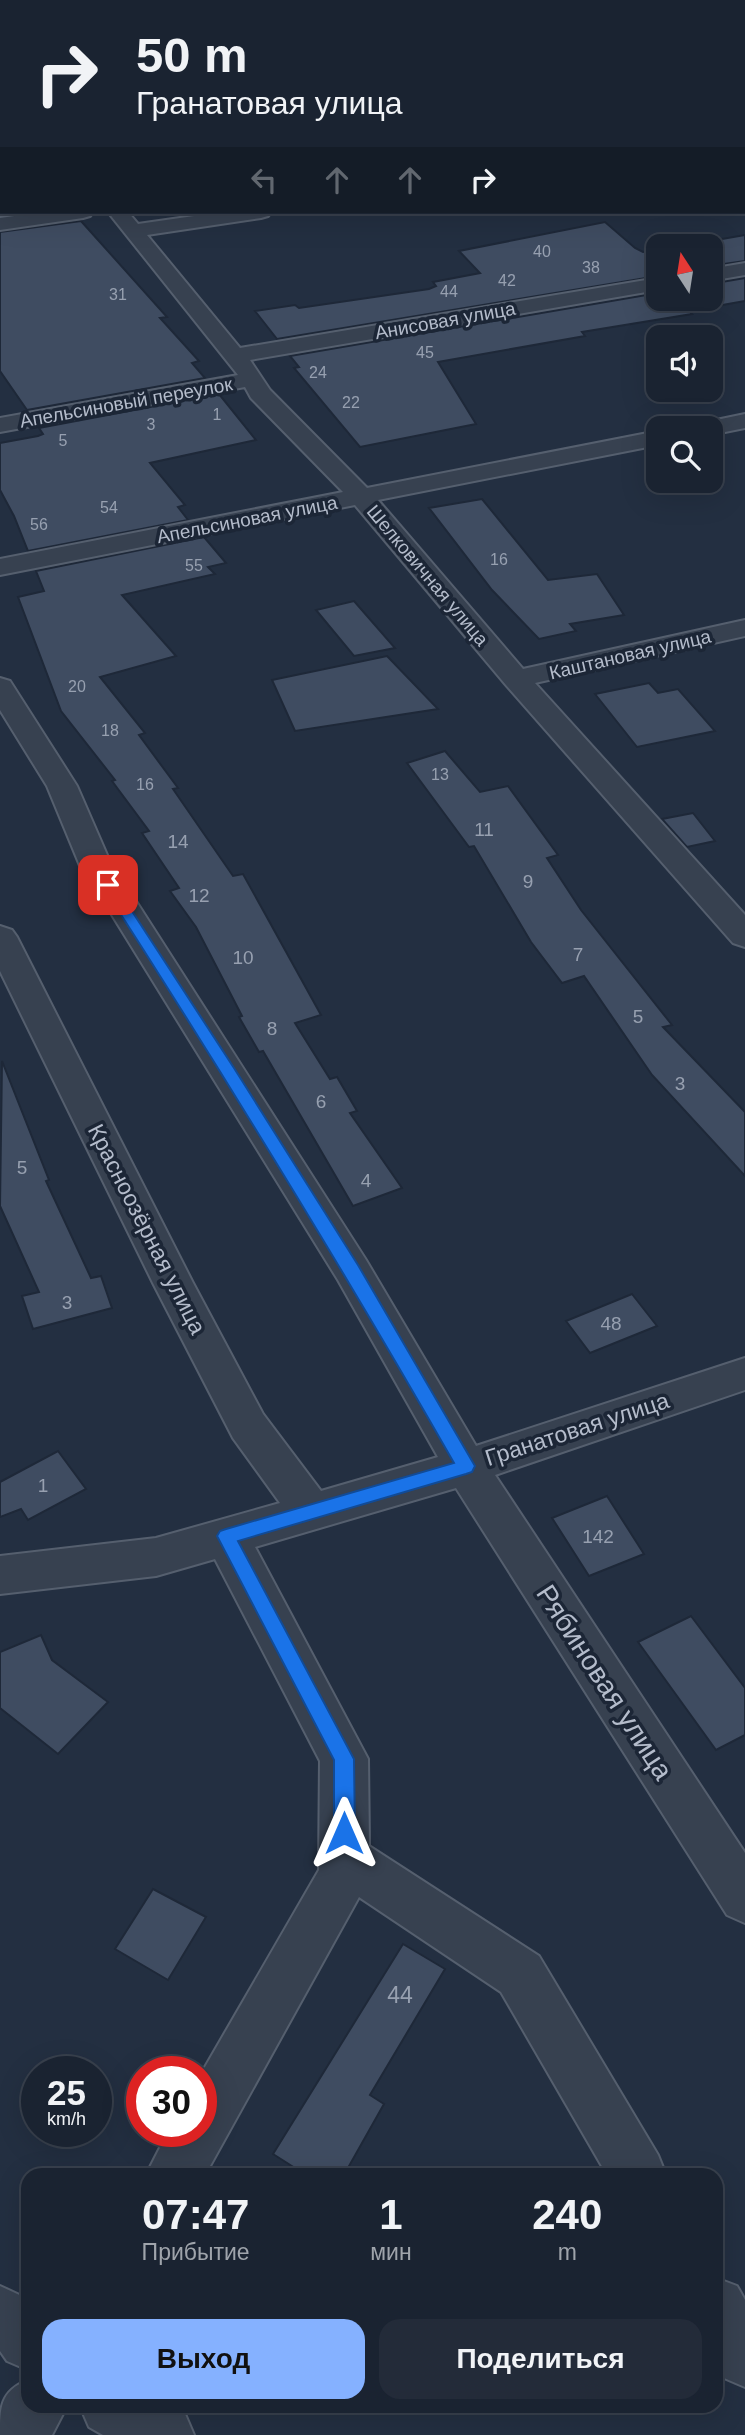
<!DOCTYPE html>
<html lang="ru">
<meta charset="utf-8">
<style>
:root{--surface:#1a2331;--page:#232b39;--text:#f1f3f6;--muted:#9fa4ab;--line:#38404d;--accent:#85b1ff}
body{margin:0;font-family:Helvetica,sans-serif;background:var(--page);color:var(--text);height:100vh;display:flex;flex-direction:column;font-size:26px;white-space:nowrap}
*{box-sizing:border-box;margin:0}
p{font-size:23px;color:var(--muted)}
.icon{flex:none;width:38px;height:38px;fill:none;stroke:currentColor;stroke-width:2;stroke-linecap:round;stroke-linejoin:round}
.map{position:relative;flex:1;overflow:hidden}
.panel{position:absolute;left:21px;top:2168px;width:702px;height:245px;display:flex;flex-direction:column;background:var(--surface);border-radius:21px;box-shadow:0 7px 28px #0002,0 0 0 2px var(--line)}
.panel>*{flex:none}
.top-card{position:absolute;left:0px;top:0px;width:746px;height:214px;box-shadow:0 7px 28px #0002,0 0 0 2px var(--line);background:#1a2331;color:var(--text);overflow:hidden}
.needle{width:46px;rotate:348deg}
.buttons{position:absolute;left:646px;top:234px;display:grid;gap:14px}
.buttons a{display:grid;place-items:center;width:77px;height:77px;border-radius:14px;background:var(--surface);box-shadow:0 7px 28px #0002,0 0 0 2px var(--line);font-size:35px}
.speed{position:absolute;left:21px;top:2056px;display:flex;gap:14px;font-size:35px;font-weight:700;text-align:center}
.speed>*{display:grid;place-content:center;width:91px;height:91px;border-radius:50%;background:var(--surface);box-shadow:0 7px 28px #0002,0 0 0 2px var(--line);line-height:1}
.speed small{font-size:18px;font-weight:400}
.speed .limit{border:10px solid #d22;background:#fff;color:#111}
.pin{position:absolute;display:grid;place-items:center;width:60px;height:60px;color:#fff;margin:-30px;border-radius:14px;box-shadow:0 4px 10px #0006}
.me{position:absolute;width:77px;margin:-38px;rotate:0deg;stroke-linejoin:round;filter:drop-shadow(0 0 5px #0008)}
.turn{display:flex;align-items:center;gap:24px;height:147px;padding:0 21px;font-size:32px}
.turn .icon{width:91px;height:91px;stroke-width:2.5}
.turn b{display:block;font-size:49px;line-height:60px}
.lanes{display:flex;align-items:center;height:66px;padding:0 21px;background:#0003;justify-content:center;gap:35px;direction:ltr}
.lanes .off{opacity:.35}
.eta{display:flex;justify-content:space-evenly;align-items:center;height:119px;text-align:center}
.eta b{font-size:42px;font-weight:700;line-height:49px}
.button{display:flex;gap:14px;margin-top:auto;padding:14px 21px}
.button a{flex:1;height:80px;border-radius:21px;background:var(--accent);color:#111;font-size:28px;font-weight:700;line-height:80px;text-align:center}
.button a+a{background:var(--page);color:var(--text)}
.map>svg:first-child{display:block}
.building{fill:#3f4c61;stroke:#1e2838;stroke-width:2}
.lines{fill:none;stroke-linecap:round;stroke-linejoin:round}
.minor-casing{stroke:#555f6e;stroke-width:4}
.minor{fill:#374150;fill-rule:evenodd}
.route{fill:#1a73e8;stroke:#114b97;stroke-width:2}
.labels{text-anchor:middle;stroke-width:7;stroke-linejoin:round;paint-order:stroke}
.far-number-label{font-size:16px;fill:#97a0b0}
.far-street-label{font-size:19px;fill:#b4bccb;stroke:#1c2636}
.number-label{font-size:19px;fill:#97a0b0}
.street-label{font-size:23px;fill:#b4bccb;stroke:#1c2636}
.near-number-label{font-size:23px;fill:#97a0b0}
.near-street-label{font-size:28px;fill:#b4bccb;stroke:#1c2636}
</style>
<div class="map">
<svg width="745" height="2435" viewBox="0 0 745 2435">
<rect width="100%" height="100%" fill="#232f41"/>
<g class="building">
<polygon points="81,221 167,317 160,318 199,361 192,363 205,378 27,410 0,371 0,232"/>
<polygon points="605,222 635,248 643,252 658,250 658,276 277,339 255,311 295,305 299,308 429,289 436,286 433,282 480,273 459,251"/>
<polygon points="745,235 745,261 710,266 710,247 676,247"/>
<polygon points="745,278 745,301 689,311 692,314 582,332 585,336 438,362 476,424 360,447 294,368 299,367 290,356 658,293 658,299 710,299 710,284"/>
<polygon points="219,394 256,440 150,463 185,505 178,507 188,520 28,551 14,516 0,490 0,443 38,436 43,434 39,428"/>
<polygon points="482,499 548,580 597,574 624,615 570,624 576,631 539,639 492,590 429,508"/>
<polygon points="204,537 226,563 208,567 215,574 122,595 176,656 100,677 145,733 139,735 178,788 173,789 233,876 243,874 321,1015 295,1023 330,1079 337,1077 357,1111 350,1113 402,1188 353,1206 263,1051 259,1052 239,1017 242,1016 196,927 170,891 179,888 142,833 149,831 112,781 115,780 61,711 18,597 44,591 36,571"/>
<polygon points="354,601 395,648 354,656 316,610"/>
<polygon points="387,656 438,709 295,731 272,680"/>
<polygon points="649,683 658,693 678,689 715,731 637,747 595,694"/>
<polygon points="445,751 480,792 508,786 558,855 547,858 581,910 672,1025 663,1027 745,1112 745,1176 652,1075 584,976 562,983 531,942 474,846 469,847 407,763"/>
<polygon points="693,813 715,841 687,847 662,819"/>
<polygon points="2,1061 49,1180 46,1181 91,1278 101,1276 112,1308 33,1329 22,1296 39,1292 0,1206"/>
<polygon points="632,1294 657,1326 590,1353 566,1321"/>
<polygon points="58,1451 86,1489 28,1520 21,1509 0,1517 0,1482"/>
<polygon points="607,1496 644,1554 589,1576 552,1518"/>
<polygon points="691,1616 745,1688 745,1735 716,1750 638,1642"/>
<polygon points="41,1635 52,1660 108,1702 58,1754 0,1708 0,1652"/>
<polygon points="153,1889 206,1917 168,1980 115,1949"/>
<polygon points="403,1944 445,1969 370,2095 384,2104 344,2175 306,2175 273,2154"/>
</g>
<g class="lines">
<g class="minor-casing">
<g id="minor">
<polygon points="366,0 395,0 365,2"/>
<rect x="744" y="29" width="1" height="10"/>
<rect x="0" y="63" width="2" height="12"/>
<polygon points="2,133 2,145 0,146 0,134"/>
<rect x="744" y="133" width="1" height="12"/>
<polygon points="43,212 93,212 90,216 83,218 0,230 0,218"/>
<polygon points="108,212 128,212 138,224 222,212 271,212 268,216 261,218 147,235 240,348 658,278 658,290 250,360 270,390 367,488 658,431 658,445 378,500 523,669 745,620 745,636 535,683 745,915 745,947 733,943 506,685 355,505 0,575 0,559 343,492 251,398 245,387 0,432 0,418 238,375"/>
<polygon points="745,263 745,275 710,281 710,269"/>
<polygon points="745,414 745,428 710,435 710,429 694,429 697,424"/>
<polygon points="0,678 10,681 77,786 114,871 134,898 366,1260 476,1446 745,1358 745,1390 495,1475 745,1853 745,1923 727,1915 456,1488 255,1547 368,1759 369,1846 539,1956 658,2155 666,2175 607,2175 501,1992 359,1897 205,2175 146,2175 168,2132 201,2132 201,2074 319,1870 320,1761 215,1559 156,1576 0,1594 0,1556 156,1538 280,1503 233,1438 153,1283 0,971 0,926 12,930 17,937 193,1283 263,1414 321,1491 438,1457 338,1280 104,902 83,873 47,786 0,710"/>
<polygon points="716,2278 737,2286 745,2300 745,2387 724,2378 716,2363"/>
<polygon points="0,2286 28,2299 28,2370 7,2361 0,2351"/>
<path d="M28 2380V2406H67L52 2435H0C0 2408 0 2391 28 2380Z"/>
<polygon points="80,2406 172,2406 185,2414 194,2435 103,2435 89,2427"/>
</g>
</g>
<use href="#minor" class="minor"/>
</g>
<path class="route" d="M108 881 113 882 234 1068 358 1265 475 1466 472 1472 466 1474 238 1541 354 1759 355 1833 352 1840 344 1843 337 1840 334 1833V1760L217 1536 220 1531 226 1529 454 1463C342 1267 224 1075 102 885Z"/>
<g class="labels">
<g class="far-number-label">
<text x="542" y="257">40</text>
<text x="591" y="273">38</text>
<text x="507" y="286">42</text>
<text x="449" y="297">44</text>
<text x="118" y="300">31</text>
<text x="425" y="358">45</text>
<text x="318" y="378">24</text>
<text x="351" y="408">22</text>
<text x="217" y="420">1</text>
<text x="151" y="430">3</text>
<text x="63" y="446">5</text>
<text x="109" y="513">54</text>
<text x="39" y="530">56</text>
<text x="499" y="565">16</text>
<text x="194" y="571">55</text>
<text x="77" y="692">20</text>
<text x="110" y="736">18</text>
<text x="440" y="780">13</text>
<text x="145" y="790">16</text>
</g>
<g class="far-street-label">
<text transform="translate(445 320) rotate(-10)" y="7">Анисовая улица</text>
<text transform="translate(126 402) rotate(-10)" y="7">Апельсиновый переулок</text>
<text transform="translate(247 519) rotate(-11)" y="7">Апельсиновая улица</text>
<text transform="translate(428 575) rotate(50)" y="7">Шелковичная улица</text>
<text transform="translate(630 654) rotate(-13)" y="7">Каштановая улица</text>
</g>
<g class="number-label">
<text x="484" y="836">11</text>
<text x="178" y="848">14</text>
<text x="528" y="888">9</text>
<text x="199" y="902">12</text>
<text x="578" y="961">7</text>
<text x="243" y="964">10</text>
<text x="638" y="1023">5</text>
<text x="272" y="1035">8</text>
<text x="680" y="1090">3</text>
<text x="321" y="1108">6</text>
<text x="22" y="1174">5</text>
<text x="366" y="1187">4</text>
<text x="67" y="1309">3</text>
<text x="611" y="1330">48</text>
<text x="43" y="1492">1</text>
<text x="598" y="1543">142</text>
</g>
<g class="street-label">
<text transform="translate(147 1229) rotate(63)" y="8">Красноозёрная улица</text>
<text transform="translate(577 1429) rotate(-18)" y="8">Гранатовая улица</text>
</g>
<g class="near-number-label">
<text x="400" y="2003">44</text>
</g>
<g class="near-street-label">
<text transform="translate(605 1682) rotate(57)" y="10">Рябиновая улица</text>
</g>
</g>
</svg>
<div class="buttons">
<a><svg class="needle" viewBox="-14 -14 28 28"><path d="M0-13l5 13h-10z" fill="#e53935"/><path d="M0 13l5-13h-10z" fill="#9fa4ab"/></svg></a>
<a><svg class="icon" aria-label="sound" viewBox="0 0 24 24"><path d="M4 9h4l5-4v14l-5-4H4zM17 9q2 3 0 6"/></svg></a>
<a><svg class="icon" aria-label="search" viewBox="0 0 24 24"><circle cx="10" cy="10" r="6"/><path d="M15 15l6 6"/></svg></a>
</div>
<div class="speed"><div>25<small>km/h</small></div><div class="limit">30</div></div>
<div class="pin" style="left:108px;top:885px;background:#d93025"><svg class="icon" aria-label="arrive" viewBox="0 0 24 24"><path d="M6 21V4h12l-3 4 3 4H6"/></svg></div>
<svg class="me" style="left:344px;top:1833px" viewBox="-20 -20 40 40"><path d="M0-17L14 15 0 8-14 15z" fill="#1a73e8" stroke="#fff" stroke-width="4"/></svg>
<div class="top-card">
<div class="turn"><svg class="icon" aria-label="right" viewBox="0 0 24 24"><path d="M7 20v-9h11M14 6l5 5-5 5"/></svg><div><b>50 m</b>Гранатовая улица</div></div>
<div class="lanes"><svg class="icon off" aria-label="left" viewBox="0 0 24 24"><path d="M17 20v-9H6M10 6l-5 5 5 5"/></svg><svg class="icon off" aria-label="ahead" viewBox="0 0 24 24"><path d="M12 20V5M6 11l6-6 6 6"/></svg><svg class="icon off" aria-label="ahead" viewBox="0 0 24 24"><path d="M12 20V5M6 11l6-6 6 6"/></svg><svg class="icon" aria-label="right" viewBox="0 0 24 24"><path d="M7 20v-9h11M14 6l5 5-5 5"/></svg></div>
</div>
<section class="panel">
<div class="eta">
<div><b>07:47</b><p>Прибытие</p></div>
<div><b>1</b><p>мин</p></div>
<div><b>240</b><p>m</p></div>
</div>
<div class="button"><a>Выход</a><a>Поделиться</a></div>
</section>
</div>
